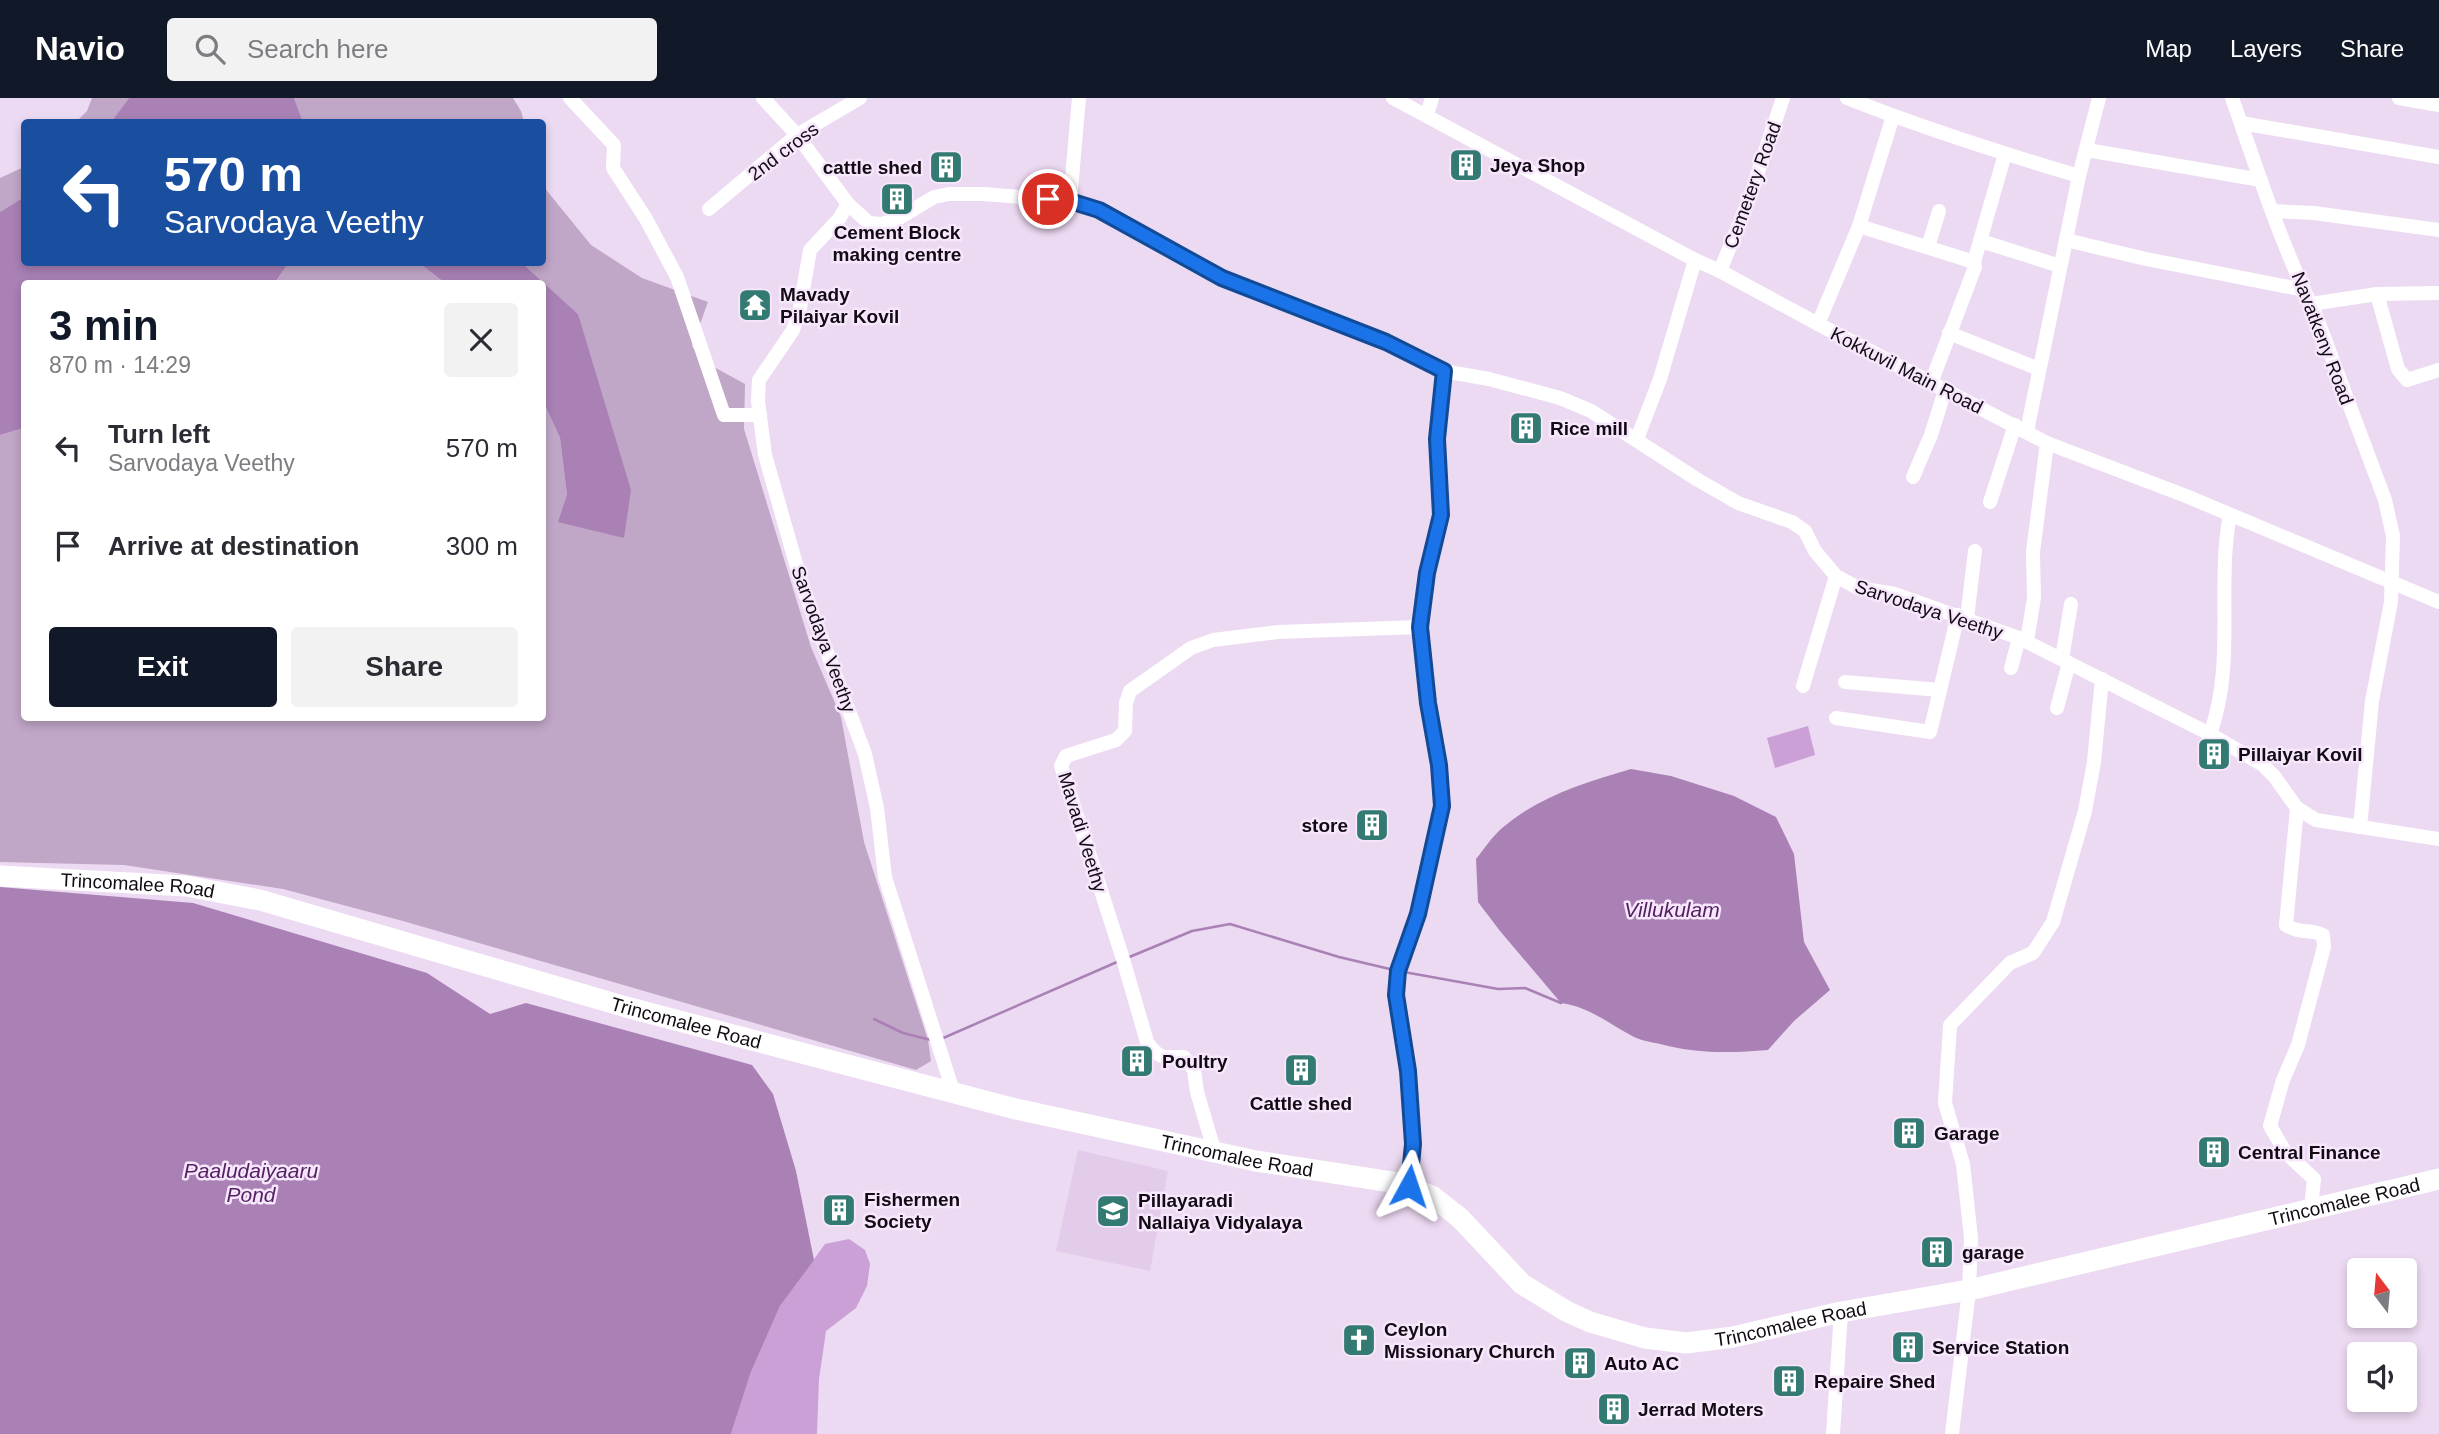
<!DOCTYPE html>
<meta charset="utf-8">
<style>
:root{--surface:#fff;--page:#f2f2f3;--text:#2b2b33;--muted:#7c7c81;--accent:#111827}
body{margin:0;font-family:Helvetica,sans-serif;background:var(--page);color:var(--text);height:100vh;display:flex;flex-direction:column;font-size:26px;white-space:nowrap}
*{box-sizing:border-box;margin:0}
p{font-size:23px;color:var(--muted)}
.icon{flex:none;width:38px;height:38px;fill:none;stroke:currentColor;stroke-width:2;stroke-linecap:round;stroke-linejoin:round}
.map{position:relative;flex:1;overflow:hidden}
.side{position:absolute;left:21px;top:182px;width:525px;height:441px;display:flex;flex-direction:column;background:var(--surface);border-radius:7px;box-shadow:0 4px 10px #0003}
.side>*{flex:none}
.hud{position:absolute;left:21px;top:21px;width:525px;height:147px;border-radius:7px;box-shadow:0 4px 10px #0003;background:#1a4fa0;color:#fff;overflow:hidden}
.needle{width:46px;rotate:344deg}
.tools{position:absolute;left:2347px;top:1160px;display:grid;gap:14px}
.tools a{display:grid;place-items:center;width:70px;height:70px;border-radius:7px;background:var(--surface);box-shadow:0 4px 10px #0003;font-size:35px}
.pin{position:absolute;display:grid;place-items:center;width:60px;height:60px;color:#fff;margin:-30px;border:4px solid #fff;border-radius:50%;box-shadow:0 2px 7px #0007}
.me{position:absolute;width:77px;margin:-38px;rotate:5deg;stroke-linejoin:round;filter:drop-shadow(0 0 5px #0008)}
.turn{display:flex;align-items:center;gap:24px;height:147px;padding:0 28px;font-size:32px}
.turn .icon{width:91px;height:91px;stroke-width:2.5}
.turn b{display:block;font-size:49px;line-height:60px}
.round{display:grid;place-items:center;flex:none;width:74px;height:74px;border-radius:7px;background:var(--page)}
.summary{display:flex;align-items:center;justify-content:space-between;height:119px;padding:0 28px}
h1{font-size:42px;font-weight:700;line-height:52px;color:var(--accent)}
.action{display:flex;gap:14px;margin-top:auto;padding:14px 28px}
.action a{flex:1;height:80px;border-radius:7px;background:var(--accent);color:#fff;font-size:28px;font-weight:700;line-height:80px;text-align:center}
.action a+a{background:var(--page);color:var(--text)}
ul{padding:0;list-style:none}
li{display:flex;align-items:center;gap:21px;height:98px;padding:0 28px}
li div{flex:1}
li b{display:block;font-size:26px}
li em{font-style:normal}
header{display:flex;align-items:center;gap:42px;box-sizing:border-box;height:98px;padding:0 35px;background:var(--accent);color:#fff}
header strong{font-size:33px}
nav{display:flex;gap:38px;margin-inline-start:auto;font-size:24px}
.search{width:490px;height:63px;background:var(--page);display:flex;align-items:center;gap:18px;box-sizing:border-box;padding:0 24px;border-radius:7px;color:var(--muted);font-size:26px}
.map>svg:first-child{display:block}
.built{fill:#e3cbea}
.green{fill:#c0a6c7}
.forest{fill:#caa0d7}
.water{fill:#a981b5}
.lines{fill:none;stroke-linecap:round;stroke-linejoin:round}
.stream{stroke:#a981b5;stroke-width:2.5}
.minor{stroke:#fff;stroke-width:14}
.highway{stroke:#fff;stroke-width:21}
.route-casing{stroke:#114b97;stroke-width:18}
.route{stroke:#1a73e8;stroke-width:12}
.labels{text-anchor:middle;stroke-width:5;stroke-linejoin:round;paint-order:stroke}
.street-label{font-size:19px;fill:#120b14;stroke:#f7e7fc}
.poi-label{font-size:19px;font-weight:bold;fill:#120b14;stroke:#f7e7fc;text-anchor:start}
.water-label{font-size:21px;font-style:italic;fill:#531f61;stroke:#f7e7fc}
</style>
<header>
<strong>Navio</strong>
<div class="search"><svg class="icon" aria-label="search" viewBox="0 0 24 24"><circle cx="10" cy="10" r="6"/><path d="M15 15l6 6"/></svg>Search here</div>
<nav><a>Map</a><a>Layers</a><a>Share</a></nav>
</header>
<div class="map">
<svg width="2439" height="1336" viewBox="0 0 2439 1336">
<rect width="100%" height="100%" fill="#ecd9f2"/>
<polygon class="built" points="1078,1052 1168,1073 1150,1173 1056,1153"/>
<g class="green">
<polygon points="92,0 129,0 111,24 76,24 87,13"/>
<polygon points="294,0 513,0 521,13 524,24 303,24"/>
<polygon points="24,69 24,99 0,114 0,80"/>
<polygon points="543,88 591,147 642,180 708,204 692,248 703,263 745,286 744,331 811,549 841,619 864,744 928,942 931,963 916,972 403,823 283,791 124,767 0,764 0,337 24,330 24,620 542,620 543,303 560,340 567,397 623,440 578,216 522,165 542,164"/>
<polygon points="288,164 419,165 445,185 275,186"/>
</g>
<g class="forest">
<polygon points="1808,628 1815,657 1775,670 1767,640"/>
<polygon points="849,1141 865,1152 870,1166 867,1188 856,1210 826,1233 819,1281 817,1336 731,1336 751,1274 780,1208 825,1146"/>
</g>
<g class="water">
<polygon points="129,0 294,0 303,24 111,24"/>
<polygon points="24,99 24,164 288,165 275,185 24,186 24,330 0,337 0,114"/>
<polygon points="419,165 522,165 578,216 631,392 624,440 558,424 567,397 560,340 543,303 542,186 445,185"/>
<path d="M1631 671 1671 678 1734 698 1776 719 1794 756 1804 844 1830 892 1794 923 1768 952C1731 955 1697 956 1660 946 1652 944 1642 943 1634 939 1609 926 1590 909 1561 905L1500 833 1478 804 1476 761C1484 751 1492 739 1501 731 1539 698 1584 685 1631 671Z"/>
<polygon points="0,789 193,805 427,875 490,916 526,905 752,967 773,996 796,1073 814,1162 780,1208 751,1274 731,1336 0,1336"/>
</g>
<g class="lines">
<g class="stream">
<polyline points="1127,860 1192,833 1230,826 1339,859 1394,872"/>
<polyline points="1404,874 1498,891 1525,890 1561,905"/>
<polyline points="874,921 903,935 931,942"/>
<polyline points="941,941 1117,864"/>
</g>
<g class="minor">
<polyline points="570,0 614,47 613,70 646,121 677,179 724,317 760,317"/>
<polyline points="763,0 797,37 848,106 839,121 810,152 800,210 793,232 759,282 758,303 765,357 802,487 865,656 877,710 885,779 953,993"/>
<polyline points="1393,0 1695,162 1720,173 1818,226 2047,345 2186,398 2439,504"/>
<path d="M1847 0C1923 30 2001 55 2079 78"/>
<path d="M2232 0C2257 71 2281 147 2315 215L2385 402 2393 438 2391 504 2372 603 2360 729"/>
<polyline points="2399,0 2439,7"/>
<polyline points="1427,17 1432,0"/>
<polyline points="2241,25 2439,59"/>
<polyline points="2087,52 2261,82"/>
<polyline points="1070,103 1079,0"/>
<polyline points="848,106 869,125 881,126 896,122 934,99 949,96 983,96 1070,103 1099,112 1222,180 1386,244 1443,273 1489,281 1560,300 1591,313 1698,382 1738,405 1792,424 1805,433 1815,453 1836,478 1858,490 1895,496 2019,540 2210,636 2263,667 2274,678 2297,710 2316,722 2439,741"/>
<polyline points="709,111 797,37 860,0"/>
<polyline points="2273,113 2314,115 2439,132"/>
<polyline points="1859,128 1974,164"/>
<polyline points="2066,142 2146,161 2304,192"/>
<polyline points="1981,143 2060,168"/>
<polyline points="1928,149 1939,113"/>
<polyline points="1720,173 1748,104 1783,0"/>
<polyline points="2377,196 2398,271 2407,282 2439,272"/>
<polyline points="2311,206 2377,196 2439,195"/>
<polyline points="1818,226 1859,128 1893,18"/>
<polyline points="1949,235 2039,271"/>
<polyline points="1931,285 1975,169 1974,164 2005,56"/>
<polyline points="2027,333 2079,78 2099,0"/>
<polyline points="1637,341 1660,281 1695,162"/>
<polyline points="1913,379 1931,337 1945,292"/>
<polyline points="1990,404 2015,327"/>
<polyline points="1967,520 1975,453"/>
<polyline points="2027,543 2034,500 2033,454 2047,345"/>
<polyline points="2062,561 2071,506"/>
<polyline points="2011,570 2019,540"/>
<polyline points="1845,584 1940,592"/>
<polyline points="1803,588 1836,478"/>
<polyline points="2057,610 2069,565"/>
<polyline points="1836,620 1930,634 1958,517"/>
<path d="M2210 636C2236 565 2216 489 2230 417"/>
<path d="M2297 710 2286 827C2302 837 2308 830 2323 837L2324 849 2298 947 2283 982 2270 1028 2286 1055 2314 1081 2311 1110"/>
<path d="M1215 1055 1197 994 1194 972 1184 959C1165 960 1158 961 1147 944L1123 861 1061 668 1066 658 1116 642 1125 633 1126 605 1130 593 1191 550 1213 542 1278 534 1420 529"/>
<polyline points="1409,1088 1413,1046 1408,973 1396,897 1398,873 1418,816 1442,708 1439,667 1428,605 1420,529 1427,475 1441,417 1437,341 1443,273"/>
<polyline points="1833,1336 1841,1214"/>
<polyline points="1952,1336 1969,1192 1971,1140 1963,1066 1945,1005 1950,927 2010,865 2033,855 2053,824 2085,713 2094,664 2102,581"/>
</g>
<path class="highway" id="s1" d="M0 778 186 788 260 802 626 909 1016 1011 1256 1063 1398 1085 1432 1098 1460 1120 1522 1186 1566 1213 1590 1224 1645 1240 1686 1245 1733 1239 1841 1214 1969 1192 2439 1081"/>
</g>
<g class="lines">
<g class="route-casing">
<polyline id="route" points="1048,101 1070,103 1099,112 1222,180 1386,244 1444,273 1437,341 1441,417 1427,475 1420,529 1428,605 1439,667 1442,708 1418,816 1398,873 1396,897 1408,973 1413,1046 1409,1088"/>
</g>
<use href="#route" class="route"/>
</g>
<defs>
<g id="building-square" transform="scale(1.75)"><rect x="-9" y="-9" width="18" height="18" rx="4" fill="#337a73" stroke="#f7e7fc"/><path d="M-4-6H4V6H1V3H-1V6H-4ZM-2.5-4.3h1.7v1.8h-1.7ZM.8-4.3h1.7v1.8H.8ZM-2.5-1h1.7V.8h-1.7ZM.8-1h1.7V.8H.8Z" fill="#fff"/></g>
<g id="temple-square" transform="scale(1.75)"><rect x="-9" y="-9" width="18" height="18" rx="4" fill="#337a73" stroke="#f7e7fc"/><path d="M0-6L5-2H3V0L6.5 2.5H4V6H1.5V3h-3V6H-4V2.5H-6.5L-3 0V-2H-5Z" fill="#fff"/></g>
<g id="school-square" transform="scale(1.75)"><rect x="-9" y="-9" width="18" height="18" rx="4" fill="#337a73" stroke="#f7e7fc"/><path d="M0-5L7-2L0 1L-7-2ZM-4 1L0 2.5L4 1V4Q0 6-4 4Z" fill="#fff"/></g>
<g id="church-square" transform="scale(1.75)"><rect x="-9" y="-9" width="18" height="18" rx="4" fill="#337a73" stroke="#f7e7fc"/><path d="M-1.2-6h2.4v3.5h3.3v2.4h-3.3V6h-2.4V-.1h-3.3v-2.4h3.3Z" fill="#fff"/></g>
</defs>
<g fill-rule="evenodd">
<use href="#building-square" x="1466" y="67"/>
<use href="#building-square" x="946" y="69"/>
<use href="#building-square" x="897" y="101"/>
<use href="#temple-square" x="755" y="207"/>
<use href="#building-square" x="1526" y="330"/>
<use href="#building-square" x="2214" y="656"/>
<use href="#building-square" x="1372" y="727"/>
<use href="#building-square" x="1137" y="963"/>
<use href="#building-square" x="1301" y="972"/>
<use href="#building-square" x="1909" y="1035"/>
<use href="#building-square" x="2214" y="1054"/>
<use href="#building-square" x="839" y="1112"/>
<use href="#school-square" x="1113" y="1113"/>
<use href="#building-square" x="1937" y="1154"/>
<use href="#church-square" x="1359" y="1242"/>
<use href="#building-square" x="1908" y="1249"/>
<use href="#building-square" x="1580" y="1265"/>
<use href="#building-square" x="1789" y="1283"/>
<use href="#building-square" x="1614" y="1311"/>
</g>
<g class="labels">
<g class="street-label">
<text transform="translate(783 53) rotate(-37)" y="7">2nd cross</text>
<text transform="translate(1752 87) rotate(-70)" y="7">Cemetery Road</text>
<text transform="translate(2323 240) rotate(69)" y="7">Navatkeny Road</text>
<text transform="translate(1907 272) rotate(27)" y="7">Kokkuvil Main Road</text>
<text transform="translate(1929 511) rotate(18)" y="7">Sarvodaya Veethy</text>
<text transform="translate(824 541) rotate(70)" y="7">Sarvodaya Veethy</text>
<text transform="translate(1083 734) rotate(73)" y="7">Mavadi Veethy</text>
<text dy="7" stroke="none"><textPath href="#s1" startOffset="138">Trincomalee Road</textPath></text>
<text dy="7" stroke="none"><textPath href="#s1" startOffset="705">Trincomalee Road</textPath></text>
<text dy="7" stroke="none"><textPath href="#s1" startOffset="1272">Trincomalee Road</textPath></text>
<text dy="7" stroke="none"><textPath href="#s1" startOffset="2448">Trincomalee Road</textPath></text>
<text dy="7" stroke="none"><textPath href="#s1" startOffset="1881">Trincomalee Road</textPath></text>
</g>
<g class="poi-label">
<text x="1490" y="74">Jeya Shop</text>
<text x="922" y="76" text-anchor="end">cattle shed</text>
<text x="897" y="141" text-anchor="middle">Cement Block<tspan x="897" dy="22">making centre</tspan></text>
<text x="780" y="203">Mavady<tspan x="780" dy="22">Pilaiyar Kovil</tspan></text>
<text x="1550" y="337">Rice mill</text>
<text x="2238" y="663">Pillaiyar Kovil</text>
<text x="1348" y="734" text-anchor="end">store</text>
<text x="1162" y="970">Poultry</text>
<text x="1301" y="1012" text-anchor="middle">Cattle shed</text>
<text x="1934" y="1042">Garage</text>
<text x="2238" y="1061">Central Finance</text>
<text x="864" y="1108">Fishermen<tspan x="864" dy="22">Society</tspan></text>
<text x="1138" y="1109">Pillayaradi<tspan x="1138" dy="22">Nallaiya Vidyalaya</tspan></text>
<text x="1962" y="1161">garage</text>
<text x="1384" y="1238">Ceylon<tspan x="1384" dy="22">Missionary Church</tspan></text>
<text x="1932" y="1256">Service Station</text>
<text x="1604" y="1272">Auto AC</text>
<text x="1814" y="1290">Repaire Shed</text>
<text x="1638" y="1318">Jerrad Moters</text>
</g>
<g class="water-label">
<text x="1672" y="819">Villukulam</text>
<text x="251" y="1080">Paaludaiyaaru<tspan x="251" dy="24">Pond</tspan></text>
</g>
</g>
</svg>
<div class="tools">
<a><svg class="needle" viewBox="-14 -14 28 28"><path d="M0-13l5 13h-10z" fill="#e53935"/><path d="M0 13l5-13h-10z" fill="#7c7c81"/></svg></a>
<a><svg class="icon" aria-label="sound" viewBox="0 0 24 24"><path d="M4 9h4l5-4v14l-5-4H4zM17 9q2 3 0 6"/></svg></a>
</div>
<div class="pin" style="left:1048px;top:101px;background:#d93025"><svg class="icon" aria-label="arrive" viewBox="0 0 24 24"><path d="M6 21V4h12l-3 4 3 4H6"/></svg></div>
<svg class="me" style="left:1409px;top:1088px" viewBox="-20 -20 40 40"><path d="M0-17L14 15 0 8-14 15z" fill="#1a73e8" stroke="#fff" stroke-width="4"/></svg>
<div class="hud">
<div class="turn"><svg class="icon" aria-label="left" viewBox="0 0 24 24"><path d="M17 20v-9H6M10 6l-5 5 5 5"/></svg><div><b>570 m</b>Sarvodaya Veethy</div></div>
</div>
<section class="side">
<div class="summary"><div><h1>3 min</h1><p>870 m · 14:29</p></div><a class="round"><svg class="icon" aria-label="close" viewBox="0 0 24 24"><path d="M6 6l12 12M18 6L6 18"/></svg></a></div>
<ul>
<li><svg class="icon" aria-label="left" viewBox="0 0 24 24"><path d="M17 20v-9H6M10 6l-5 5 5 5"/></svg><div><b>Turn left</b><p>Sarvodaya Veethy</p></div><em>570 m</em></li>
<li><svg class="icon" aria-label="arrive" viewBox="0 0 24 24"><path d="M6 21V4h12l-3 4 3 4H6"/></svg><div><b>Arrive at destination</b></div><em>300 m</em></li>
</ul>
<div class="action"><a>Exit</a><a>Share</a></div>
</section>
</div>
